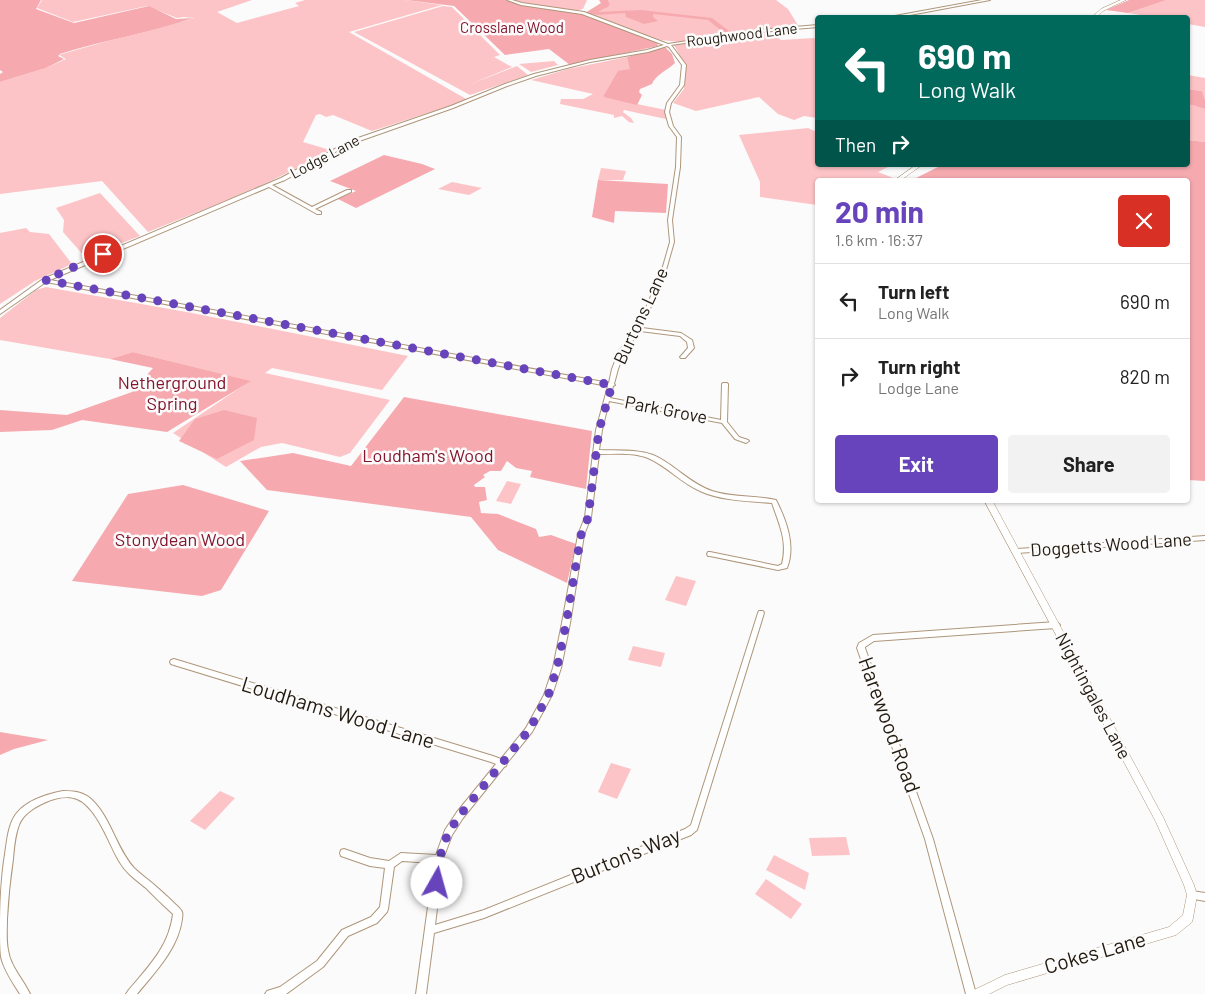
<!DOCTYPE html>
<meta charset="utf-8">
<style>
:root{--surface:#fff;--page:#f2f2f2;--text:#222;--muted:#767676;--line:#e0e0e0;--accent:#6744bc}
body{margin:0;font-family:Barlow,sans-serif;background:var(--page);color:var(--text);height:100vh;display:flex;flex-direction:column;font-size:19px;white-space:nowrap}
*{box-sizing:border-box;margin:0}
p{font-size:16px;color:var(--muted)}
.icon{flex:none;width:28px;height:28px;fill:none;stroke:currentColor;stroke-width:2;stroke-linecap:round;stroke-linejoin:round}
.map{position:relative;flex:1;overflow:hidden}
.panel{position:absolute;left:815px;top:178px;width:375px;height:325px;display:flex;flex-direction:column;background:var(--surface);border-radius:5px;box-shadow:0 1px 4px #0004}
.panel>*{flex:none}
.guide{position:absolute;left:815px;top:15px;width:375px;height:152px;border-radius:5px;box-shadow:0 1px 4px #0004;background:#00695c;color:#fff;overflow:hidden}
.pin{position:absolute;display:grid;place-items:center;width:42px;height:42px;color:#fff;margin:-21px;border:2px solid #fff;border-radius:50%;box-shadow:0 1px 5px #0007}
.me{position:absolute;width:55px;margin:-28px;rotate:7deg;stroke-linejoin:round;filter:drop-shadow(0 0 4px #0008)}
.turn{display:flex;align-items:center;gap:18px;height:105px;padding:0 20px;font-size:22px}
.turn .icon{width:65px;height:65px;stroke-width:2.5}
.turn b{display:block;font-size:35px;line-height:42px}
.then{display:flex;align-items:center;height:48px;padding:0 20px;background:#0003;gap:10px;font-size:19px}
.round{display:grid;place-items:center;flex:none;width:52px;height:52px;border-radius:5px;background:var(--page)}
.overview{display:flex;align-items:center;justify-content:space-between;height:85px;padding:0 20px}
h1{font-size:30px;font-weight:700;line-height:38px;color:var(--accent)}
.action{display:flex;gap:10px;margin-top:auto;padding:10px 20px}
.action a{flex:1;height:58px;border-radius:5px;background:var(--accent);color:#fff;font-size:20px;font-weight:700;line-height:58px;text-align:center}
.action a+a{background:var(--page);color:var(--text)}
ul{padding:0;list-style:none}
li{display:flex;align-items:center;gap:15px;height:75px;padding:0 20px;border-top:1px solid var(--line)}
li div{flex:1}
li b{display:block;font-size:19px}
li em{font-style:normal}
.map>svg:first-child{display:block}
.green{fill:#fdc4c7}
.forest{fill:#f6aaaf}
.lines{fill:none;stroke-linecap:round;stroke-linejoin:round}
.minor-casing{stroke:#ae967a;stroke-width:2}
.major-casing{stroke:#ae967a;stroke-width:1}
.minor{fill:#fff;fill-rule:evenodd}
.major{fill:#fff;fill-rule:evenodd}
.route{stroke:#6744bc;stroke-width:9;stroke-dasharray:0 16.2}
.labels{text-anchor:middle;stroke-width:5;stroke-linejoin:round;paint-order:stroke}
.far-park-label{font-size:15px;fill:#83152d;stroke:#fbfbfb}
.far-street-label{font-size:15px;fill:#231a0f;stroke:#fbfbfb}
.street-label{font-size:18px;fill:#231a0f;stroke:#fbfbfb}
.park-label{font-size:18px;fill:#83152d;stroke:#fbfbfb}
.near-street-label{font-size:21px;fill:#231a0f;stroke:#fbfbfb}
</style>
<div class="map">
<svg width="1205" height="994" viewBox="0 0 1205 994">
<rect width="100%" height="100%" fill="#fbfbfb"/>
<g class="green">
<path d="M42 0H252L217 12 237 23 299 6 295 3 305 0H405L442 5 349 32 468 100 372 131 333 115 326 117 320 114 316 115 303 142 330 150C272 184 210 207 148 232L102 181 0 194V82L46 68 66 59 59 55C104 41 149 32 194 18L184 17 177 18 147 6 73 22 37 8Z"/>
<polygon points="513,0 587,0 583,9 575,11 522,3"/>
<path d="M608 0H776L788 9 799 27 761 30 680 42 660 40 585 13C594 12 604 12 610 4Z"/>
<polygon points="1167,0 1205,0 1205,27 1188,24 1188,18 1152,17 1128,13"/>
<polygon points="443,6 452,7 500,55 494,57 512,67 468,85 517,66 528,75 470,95 354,32"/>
<polygon points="768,30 781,40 814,38 817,41 817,118 804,116 794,120 778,114 759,97 696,111 673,103 684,89 685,65 674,45"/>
<polygon points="627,57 631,69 603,97 666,110 666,119 624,110 623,112 631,118 634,123 629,122 622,116 614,118 614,115 560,104 561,99 583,99 593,94 531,80 568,69"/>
<polygon points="554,61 558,65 531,72 519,64"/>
<polygon points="1188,75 1205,78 1205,100 1202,91 1188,89"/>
<polygon points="1188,104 1205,109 1205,142 1188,140"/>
<polygon points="808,128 817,132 818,165 884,165 888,167 878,172 896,179 818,180 817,205 760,197 760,182 739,135"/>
<polygon points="601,168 626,171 623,180 598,180"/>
<polygon points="452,182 482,188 469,195 438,189"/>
<polygon points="100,193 140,236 85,257 63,232 64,220 56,208"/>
<polygon points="26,228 30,232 49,234 72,264 35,281 0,304 0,233"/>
<polygon points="46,287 192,313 408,356 382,390 272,368 265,373 390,400 350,453 340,457 282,443 261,447 226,467 173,433 250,381 133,352 110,359 0,340 0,318 36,290"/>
<polygon points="507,481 521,484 511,504 496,501"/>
<polygon points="676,576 696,581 686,606 665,600"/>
<polygon points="633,646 665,653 661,667 628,660"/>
<polygon points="611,763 631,769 617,799 598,792"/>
<polygon points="220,791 235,798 205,830 190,821"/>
<polygon points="846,837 850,855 812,856 809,838"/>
<polygon points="774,855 809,873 805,890 766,870"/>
<polygon points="766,879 802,904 791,919 755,894"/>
</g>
<g class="forest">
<path d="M0 0H41L36 9 74 23 149 6 176 19 193 18C150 33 104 40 60 54L58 56 64 59 46 68 0 82V74L3 72 0 70Z"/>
<polygon points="406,0 506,0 520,5 581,14 657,42 658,46 570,65 549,49 505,55 454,6"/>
<polygon points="599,0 608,0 610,4 608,7 598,12 641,10 712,18 733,34 727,35 708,20 653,14 653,17 658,21 644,24 626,17 625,13 598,15 585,13 601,3"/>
<polygon points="1129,0 1167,0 1128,13 1106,10"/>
<path d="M665 47 672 54 675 63C668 70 655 75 652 84L640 89 639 92 642 95 637 105 603 97 618 71 630 69 627 57Z"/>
<polygon points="1188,89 1202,91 1205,100 1205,109 1188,104"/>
<polygon points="1188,140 1205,142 1205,481 1188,480 1188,180 912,180 942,165 1188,165"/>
<polygon points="384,155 422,164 435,169 356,208 338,199 356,191 330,181"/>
<polygon points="598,180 668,184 666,213 615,211 614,223 592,217"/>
<polygon points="133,352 251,381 167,432 82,420 52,430 0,432 0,410 67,415 132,392 153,368 110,359"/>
<polygon points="404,397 592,431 586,489 530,477 532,471 516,468 507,461 501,471 490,471 483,475 485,477 474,485 475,487 485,487 487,500 479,502 481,513 498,514 536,529 539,537 551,535 576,544 567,583 498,550 471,517 267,490 240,461 293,453 351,466"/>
<polygon points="224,410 257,418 254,440 217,459 179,441 195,419"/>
<polygon points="183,485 269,511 221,590 202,596 72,581 128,494"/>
<polygon points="0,732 48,740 14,749 0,755"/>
</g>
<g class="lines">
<g class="minor-casing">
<g id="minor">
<path d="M507 0H512L522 3 584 12 668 44 760 30 818 25V27L760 32 671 45 686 65 684 85 671 103 669 112 673 126 681 137 680 167 672 220 674 242 666 270 642 328 681 333 692 340 694 348 685 358H681L680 357 681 356 688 348 687 342 680 336 640 331 625 351 618 369 614 384 615 385 613 386 610 398 721 420 722 384 723 383H727L728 384 727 422 739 437 748 440 749 441 746 443 735 439 722 423 609 401 602 430 599 450C617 451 636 449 653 455 674 464 689 483 712 491 733 498 755 495 776 500 786 520 796 545 787 568L778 570 710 556H708L707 554 708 552H710L778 566 782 564C788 541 779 524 772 503 748 501 722 501 700 491 681 483 667 466 648 458 633 452 615 454 599 454L591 517 584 535 570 623 561 668 552 695 532 732 507 763 506 766 504 767 463 818 452 835 443 859 435 925 484 910 685 829 691 825 758 613 759 611H763L764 613 697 830 691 835 484 918 434 933 426 994H416L434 863 402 861 394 867 388 909 387 912 377 923 348 936 323 967 286 994H265L267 991 280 987 317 961 342 930 371 917 380 907 385 868 370 866 341 856 340 853 341 850 344 849 370 858 389 861 401 853 436 855 445 830 457 812 496 764 491 762 174 665 171 664 170 662 171 660 174 659 493 756 501 759 526 728 544 695 553 668 562 623 578 535 585 517 596 430 608 386 46 282 0 314V310L43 279 281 178 346 143 361 137 451 106 505 84 534 74 590 60 647 50 664 45 582 14 521 5ZM667 46 669 47 682 65 680 85 667 103 665 112 669 126 677 137 676 167 668 220 670 242 662 270 637 329 619 351 612 369 609 383 50 280 269 187 317 214H321V212L315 209 351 192V190H347L312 207 272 185 285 180 348 145 453 108 507 86 536 76 590 62 648 52Z"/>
<polygon points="982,0 990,0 894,18 884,18"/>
<polygon points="1205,536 1205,540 1017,553 1015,553 1014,551 1015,549 1017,549"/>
<polygon points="1056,622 1058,623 1060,625 1058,627 1056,628 874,641 865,647 865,648 933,839 976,994 966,994 925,839 857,648 859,643 873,635"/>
<path d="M63 791C74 791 84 792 92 800 111 818 116 848 134 868 139 873 146 878 152 883 159 889 167 896 174 903 177 906 181 909 182 912 183 914 182 917 182 919 178 949 155 972 137 994H126L128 991C148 967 169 947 173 914 164 906 155 897 146 888 136 880 126 873 119 861 109 844 97 807 77 799 60 792 25 808 19 825 15 835 14 848 13 859 10 879 8 899 7 919 7 929 6 940 8 950 10 966 23 979 30 994H20C13 983 4 970 1 957 0 949 0 938 0 930 0 904 1 879 5 854 7 841 8 825 16 814 27 800 47 794 63 791Z"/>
<polygon points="1192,891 1205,893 1205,901 1189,898 1188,895 1189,892"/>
</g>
</g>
<g class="major-casing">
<g id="major">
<polygon points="1121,0 1126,0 1103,11 1096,18 1091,18 1101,9"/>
<polygon points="916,165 922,165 901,180 895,180"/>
<polygon points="984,500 992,500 1163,817 1194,885 1197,895 1193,918 1192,922 1176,935 1007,985 989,994 972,994 974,990 1005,975 1169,927 1183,915 1187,895 1184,885 1156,822"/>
</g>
</g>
<use href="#minor" class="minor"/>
<use href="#major" class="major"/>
</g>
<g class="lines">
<polyline class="route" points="103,254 45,280 612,385 599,430 588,518 581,535 566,624 557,668 548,696 529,730 460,815 448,833 439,859 437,883"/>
</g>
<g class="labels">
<g class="far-park-label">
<text x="512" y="33">Crosslane Wood</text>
</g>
<g class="far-street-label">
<text transform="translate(742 35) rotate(-7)" y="5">Roughwood Lane</text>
<text transform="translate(325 157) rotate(-28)" y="5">Lodge Lane</text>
</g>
<g class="street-label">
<text transform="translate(641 316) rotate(-65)" y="6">Burtons Lane</text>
<text transform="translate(666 410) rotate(11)" y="6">Park Grove</text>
<text transform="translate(1111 545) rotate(-4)" y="6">Doggetts Wood Lane</text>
<text transform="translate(1093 696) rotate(62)" y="6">Nightingales Lane</text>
</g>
<g class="park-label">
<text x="172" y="389">Netherground<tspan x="172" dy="21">Spring</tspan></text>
<text x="428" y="462">Loudham's Wood</text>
<text x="180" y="546">Stonydean Wood</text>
</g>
<g class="near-street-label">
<text transform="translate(338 713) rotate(17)" y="7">Loudhams Wood Lane</text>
<text transform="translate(889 725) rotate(70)" y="7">Harewood Road</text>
<text transform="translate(626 856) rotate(-22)" y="7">Burton's Way</text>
<text transform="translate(1095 953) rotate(-16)" y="7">Cokes Lane</text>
</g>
</g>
</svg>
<div class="pin" style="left:103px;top:254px;background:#d93025"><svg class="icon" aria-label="arrive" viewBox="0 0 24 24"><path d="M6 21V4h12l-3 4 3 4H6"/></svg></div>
<svg class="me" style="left:437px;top:883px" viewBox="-20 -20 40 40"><circle r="19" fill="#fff"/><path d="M0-13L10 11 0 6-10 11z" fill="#6744bc"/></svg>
<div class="guide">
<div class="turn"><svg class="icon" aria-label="left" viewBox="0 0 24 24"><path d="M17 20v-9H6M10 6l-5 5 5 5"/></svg><div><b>690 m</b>Long Walk</div></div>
<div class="then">Then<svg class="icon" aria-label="right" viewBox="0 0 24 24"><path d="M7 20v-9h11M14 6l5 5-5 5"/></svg></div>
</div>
<section class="panel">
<div class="overview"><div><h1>20 min</h1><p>1.6 km · 16:37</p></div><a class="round" style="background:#d93025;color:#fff"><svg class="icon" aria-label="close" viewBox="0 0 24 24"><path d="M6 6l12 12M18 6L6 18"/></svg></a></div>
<ul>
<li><svg class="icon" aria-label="left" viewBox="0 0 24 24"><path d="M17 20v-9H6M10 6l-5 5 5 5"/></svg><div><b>Turn left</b><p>Long Walk</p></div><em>690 m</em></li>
<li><svg class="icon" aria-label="right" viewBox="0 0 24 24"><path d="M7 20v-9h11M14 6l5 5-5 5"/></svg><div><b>Turn right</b><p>Lodge Lane</p></div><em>820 m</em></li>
</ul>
<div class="action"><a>Exit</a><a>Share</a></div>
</section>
</div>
